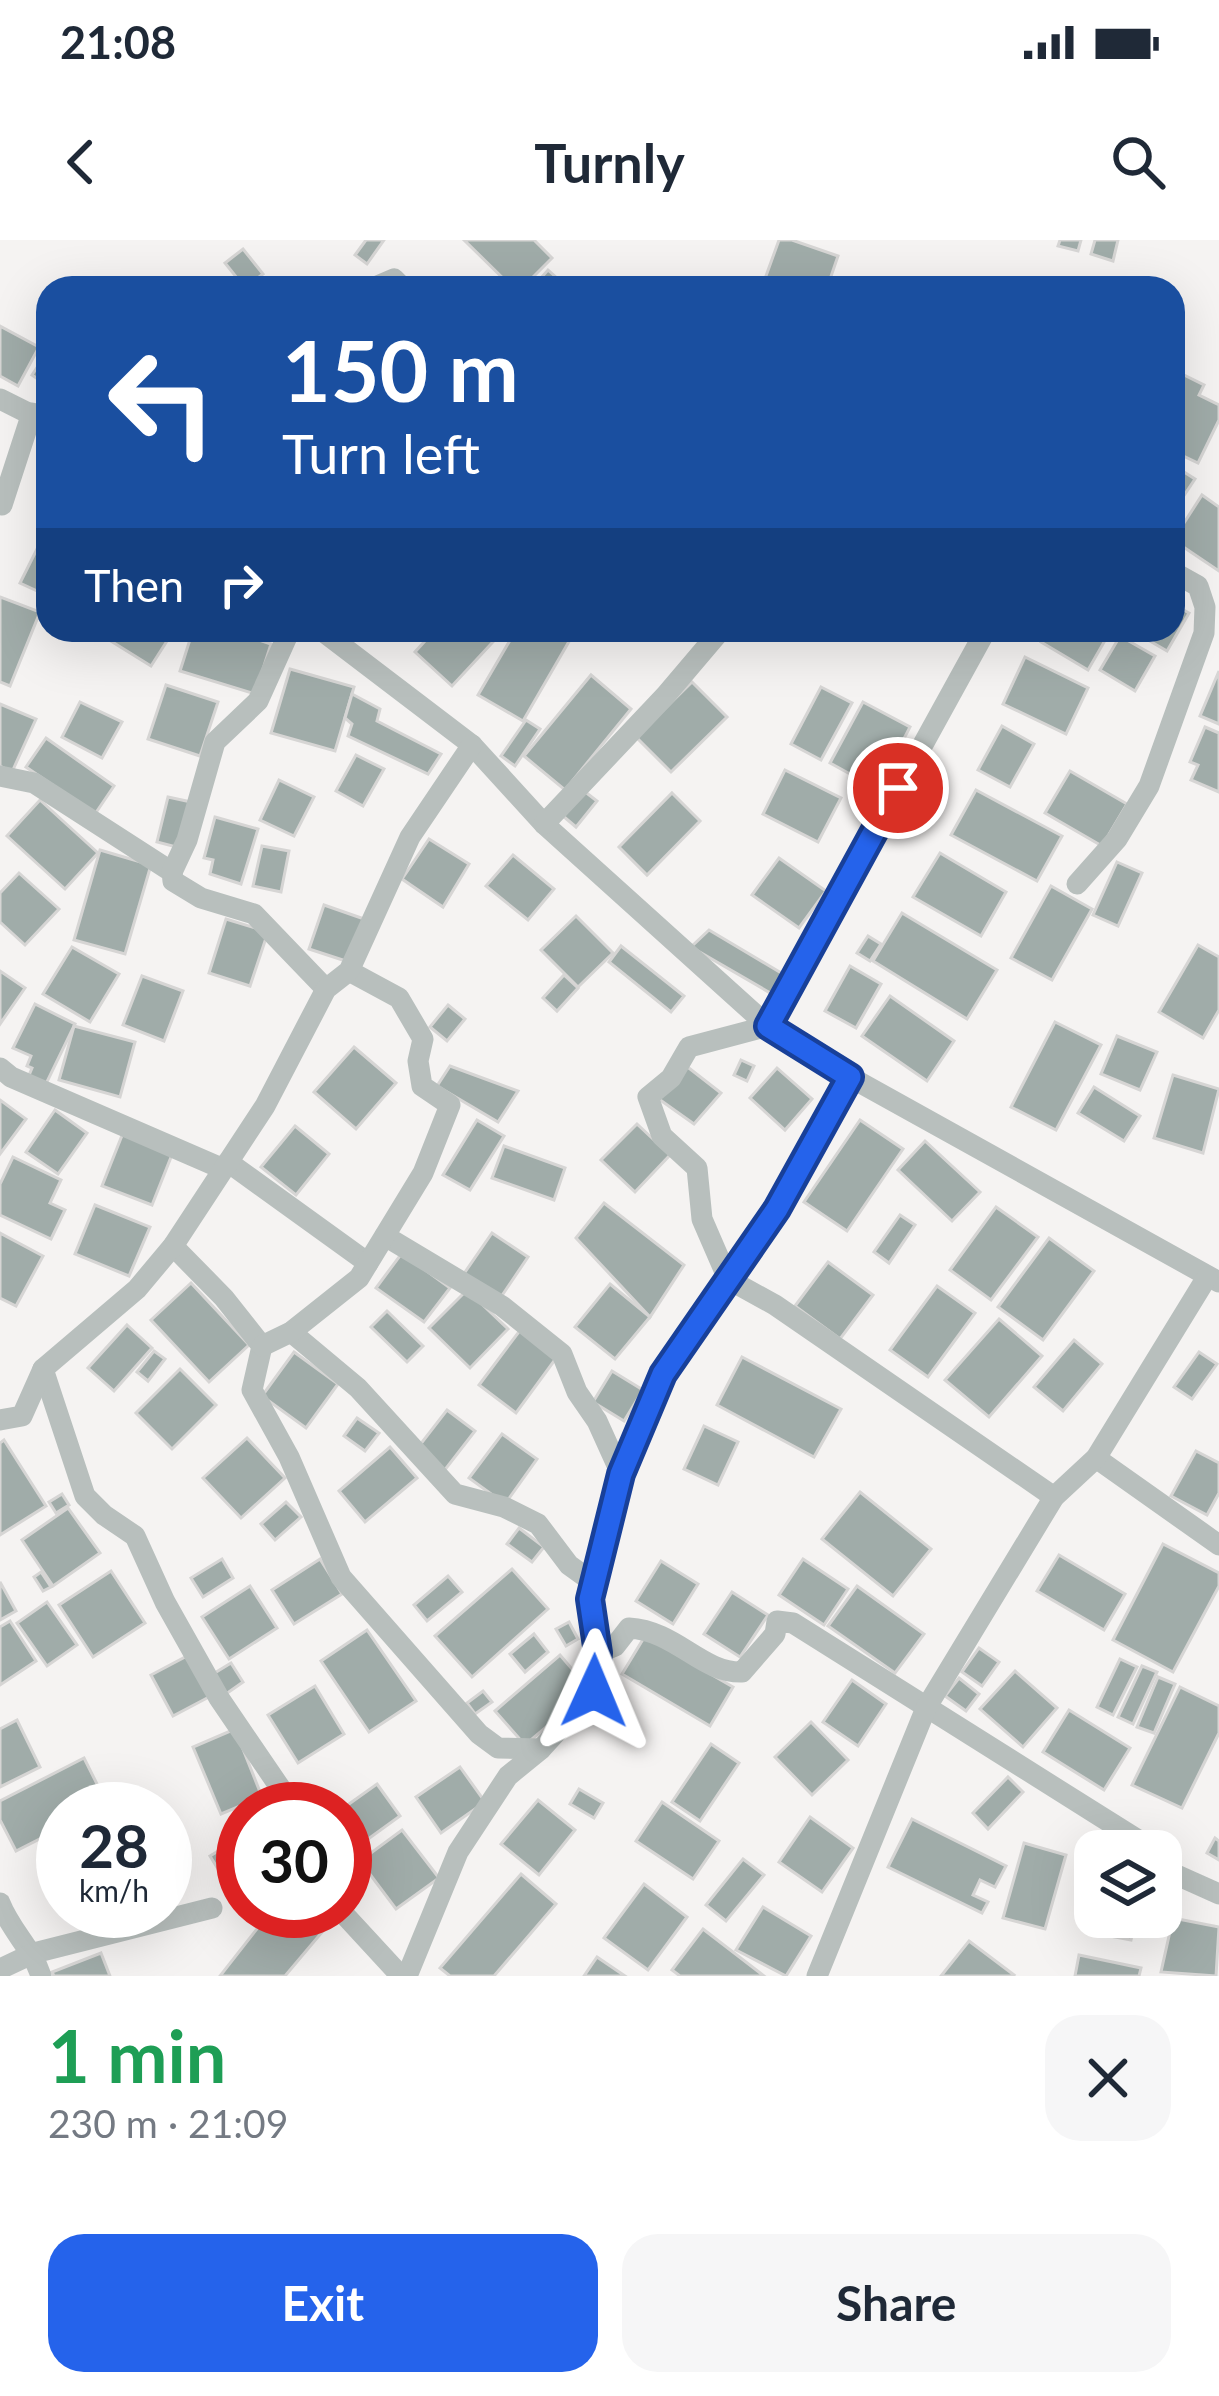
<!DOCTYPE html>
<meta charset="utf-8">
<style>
:root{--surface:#fff;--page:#f6f6f7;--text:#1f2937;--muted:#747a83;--accent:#2563eb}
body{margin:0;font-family:Lato,sans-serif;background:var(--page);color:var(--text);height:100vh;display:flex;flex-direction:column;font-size:45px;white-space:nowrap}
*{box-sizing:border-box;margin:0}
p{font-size:39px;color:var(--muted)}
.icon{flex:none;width:66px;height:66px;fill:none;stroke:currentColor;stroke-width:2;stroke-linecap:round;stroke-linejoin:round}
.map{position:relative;height:1736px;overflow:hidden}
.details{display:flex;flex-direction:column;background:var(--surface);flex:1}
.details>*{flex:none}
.hud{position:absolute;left:36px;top:36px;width:1149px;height:366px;border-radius:36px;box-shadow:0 12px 48px #0002;background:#1a4fa0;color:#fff;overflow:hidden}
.controls{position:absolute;left:1074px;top:1590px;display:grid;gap:24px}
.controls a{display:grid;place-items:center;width:108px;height:108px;border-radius:24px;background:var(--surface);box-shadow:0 12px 48px #0002;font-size:60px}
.speed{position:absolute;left:36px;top:1542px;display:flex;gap:24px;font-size:60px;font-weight:700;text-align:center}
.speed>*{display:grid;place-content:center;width:156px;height:156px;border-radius:50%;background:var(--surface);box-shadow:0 12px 48px #0002;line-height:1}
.speed small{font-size:30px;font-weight:400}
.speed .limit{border:18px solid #d22;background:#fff;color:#111}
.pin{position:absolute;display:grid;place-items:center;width:102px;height:102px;color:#fff;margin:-51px;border:6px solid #fff;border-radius:50%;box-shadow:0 3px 12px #0007}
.me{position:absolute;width:132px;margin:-66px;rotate:1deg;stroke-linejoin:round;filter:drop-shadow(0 0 9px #0008)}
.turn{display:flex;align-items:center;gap:42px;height:252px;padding:0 48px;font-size:54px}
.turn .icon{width:156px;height:156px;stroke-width:2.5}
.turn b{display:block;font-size:84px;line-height:102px}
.then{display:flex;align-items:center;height:114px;padding:0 48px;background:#0003;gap:24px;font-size:45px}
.round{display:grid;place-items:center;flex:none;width:126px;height:126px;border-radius:36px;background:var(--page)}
.headline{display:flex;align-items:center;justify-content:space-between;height:204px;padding:0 48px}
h1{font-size:72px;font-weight:700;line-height:90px;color:#1e9e55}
.cta{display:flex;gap:24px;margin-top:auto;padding:24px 48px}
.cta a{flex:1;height:138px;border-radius:36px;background:var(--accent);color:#fff;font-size:48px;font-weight:700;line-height:138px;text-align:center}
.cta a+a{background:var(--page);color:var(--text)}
.status{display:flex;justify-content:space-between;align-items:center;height:84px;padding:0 60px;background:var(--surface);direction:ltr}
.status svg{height:33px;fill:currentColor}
header{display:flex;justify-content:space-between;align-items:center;height:156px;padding:0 48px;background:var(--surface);font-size:54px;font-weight:700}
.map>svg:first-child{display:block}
.building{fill:#a0aca9;stroke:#d6d5d4;stroke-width:3}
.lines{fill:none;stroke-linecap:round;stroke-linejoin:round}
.minor{stroke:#b8bfbd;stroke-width:21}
.route-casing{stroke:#184099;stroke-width:30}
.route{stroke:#2563eb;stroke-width:21}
</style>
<div class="status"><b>21:08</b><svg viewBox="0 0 49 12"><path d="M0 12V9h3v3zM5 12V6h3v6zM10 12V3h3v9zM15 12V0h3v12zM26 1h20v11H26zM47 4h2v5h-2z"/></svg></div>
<header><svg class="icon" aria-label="back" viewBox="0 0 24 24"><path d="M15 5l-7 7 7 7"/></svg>Turnly<svg class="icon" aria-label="search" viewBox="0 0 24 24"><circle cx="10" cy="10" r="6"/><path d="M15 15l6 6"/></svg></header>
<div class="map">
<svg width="1219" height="1736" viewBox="0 0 1219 1736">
<rect width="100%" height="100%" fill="#f5f3f2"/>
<g class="building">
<polygon points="366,0 384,0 367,24 355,15"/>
<polygon points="464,0 534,0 552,18 522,48 513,48"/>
<polygon points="779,0 792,0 838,16 827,48 762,47"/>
<polygon points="1060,0 1081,0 1078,11 1058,6"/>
<polygon points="1095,0 1118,0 1113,21 1091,14"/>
<polygon points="243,9 263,34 245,48 225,23"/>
<polygon points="548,30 568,48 532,48"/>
<polygon points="0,86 39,107 18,146 0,136"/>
<polygon points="48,111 48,146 32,135"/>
<polygon points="1178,132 1204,145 1199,155 1219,165 1219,180 1198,223 1173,211 1173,141"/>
<polygon points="1173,225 1195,239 1173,272"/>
<polygon points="1202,255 1219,267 1219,331 1173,300"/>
<polygon points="48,287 48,356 20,343"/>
<polygon points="0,357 40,372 10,446 0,442"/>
<polygon points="1173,364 1189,373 1167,411 1131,390 1173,390"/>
<polygon points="100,390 174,390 151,426 98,393"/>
<polygon points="193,390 228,390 271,404 255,454 180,431"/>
<polygon points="435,390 504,390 452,446 415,412"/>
<polygon points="516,390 556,390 571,398 523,481 478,455"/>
<polygon points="1048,390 1111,390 1088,430 1041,402"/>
<polygon points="1120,396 1155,416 1135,451 1100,430"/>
<polygon points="1025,417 1088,448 1066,494 1003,464"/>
<polygon points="290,429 354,447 335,511 271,493"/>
<polygon points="1219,431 1219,484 1200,476"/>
<polygon points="591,435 631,469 565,550 524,516"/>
<polygon points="692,442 727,477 671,532 636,497"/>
<polygon points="166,445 218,462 200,516 148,499"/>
<polygon points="821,447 852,463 821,520 791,504"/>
<polygon points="352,454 380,469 377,481 441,514 428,534 348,496 352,484 345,478"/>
<polygon points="80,462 122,482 102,518 62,497"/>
<polygon points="863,462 910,487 895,516 904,521 892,543 876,535 870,545 830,523"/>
<polygon points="0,464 36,479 12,532 0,526"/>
<polygon points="526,480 540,489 515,526 501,516"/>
<polygon points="1002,486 1034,504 1010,547 978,530"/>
<polygon points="1205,487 1219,493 1219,552 1191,540 1198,525 1190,522"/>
<polygon points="46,498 114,546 95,574 26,527"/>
<polygon points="356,515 384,529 363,566 336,551"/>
<polygon points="785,530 841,558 818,602 763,574"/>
<polygon points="1070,531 1127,564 1102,606 1045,573"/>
<polygon points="279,540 314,557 294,596 260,580"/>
<polygon points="976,550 1062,596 1037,641 951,595"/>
<polygon points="584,551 597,561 576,587 563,576"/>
<polygon points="672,553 700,581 647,635 619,607"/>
<polygon points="168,557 191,562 180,608 157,602"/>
<polygon points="40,560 98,613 65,649 7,596"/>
<polygon points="215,577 258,589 241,644 210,634 213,620 204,618"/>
<polygon points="429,599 469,624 443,667 402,639"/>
<polygon points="262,606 289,611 281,652 253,646"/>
<polygon points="100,610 151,625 125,714 74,700"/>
<polygon points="940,613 1006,652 981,696 913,657"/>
<polygon points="513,615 554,649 528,680 486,646"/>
<polygon points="779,618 826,651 799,688 752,655"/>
<polygon points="1117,622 1142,633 1118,686 1093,675"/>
<polygon points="19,633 59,669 25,705 0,682 0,653"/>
<polygon points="1051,646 1092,669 1052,740 1011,718"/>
<polygon points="324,665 367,680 352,723 309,709"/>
<polygon points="902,673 997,730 967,779 873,721"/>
<polygon points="576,676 613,713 578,747 541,710"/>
<polygon points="226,679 268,692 250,746 209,733"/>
<polygon points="709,690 788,737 772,754 691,707"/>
<polygon points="868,696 881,704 870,721 857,713"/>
<polygon points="1198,705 1219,717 1219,770 1203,798 1159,772"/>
<polygon points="621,706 684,756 671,772 609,722"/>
<polygon points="72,707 119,734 90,782 43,754"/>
<polygon points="850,726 881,744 856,788 825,771"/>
<polygon points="0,731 25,748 0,784"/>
<polygon points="564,735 578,748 557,771 543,758"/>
<polygon points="142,736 183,751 164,801 123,785"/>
<polygon points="890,756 954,801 927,841 862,796"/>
<polygon points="35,764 75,784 44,848 27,840 32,828 27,826 31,816 13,808"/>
<polygon points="448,765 465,779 447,801 430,787"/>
<polygon points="1055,782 1101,805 1056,890 1011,867"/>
<polygon points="74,786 135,802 120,857 59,840"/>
<polygon points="1117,796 1157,812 1140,850 1101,834"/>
<polygon points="354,807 396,843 356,889 314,852"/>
<polygon points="741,820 754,826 747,841 734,835"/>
<polygon points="685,825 721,853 694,884 656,857"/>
<polygon points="450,826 518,851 498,882 437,846"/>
<polygon points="777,828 812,859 785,890 750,858"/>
<polygon points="1173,835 1219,849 1203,913 1154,898"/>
<polygon points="1094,847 1140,876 1124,901 1078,873"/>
<polygon points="0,860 26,879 0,914"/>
<polygon points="55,870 87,893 58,934 26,912"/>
<polygon points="477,880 504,896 470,950 443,935"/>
<polygon points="860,880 903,909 847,991 804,962"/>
<polygon points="637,884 670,915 635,952 601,920"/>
<polygon points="295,886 329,914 296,955 261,927"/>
<polygon points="123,893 173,912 152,965 102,946"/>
<polygon points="925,901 980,952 952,981 898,930"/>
<polygon points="504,906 565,928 554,960 492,938"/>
<polygon points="13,917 61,940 50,963 65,970 51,999 0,975 0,944"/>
<polygon points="604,963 684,1025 650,1077 576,998"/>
<polygon points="95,965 150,987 129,1036 75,1014"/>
<polygon points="996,967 1038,997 991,1060 950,1030"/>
<polygon points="900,975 915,985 889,1023 874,1012"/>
<polygon points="0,993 43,1016 16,1066 0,1058"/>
<polygon points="492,993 528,1017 499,1060 463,1035"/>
<polygon points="1049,998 1094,1031 1043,1100 998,1067"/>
<polygon points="402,1013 450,1048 424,1082 376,1048"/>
<polygon points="828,1022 873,1055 840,1099 795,1066"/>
<polygon points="191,1043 249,1105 209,1142 151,1080"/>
<polygon points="610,1044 650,1077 615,1119 575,1087"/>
<polygon points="937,1046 975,1073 928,1137 890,1110"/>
<polygon points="467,1050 508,1089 470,1128 429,1088"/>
<polygon points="387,1071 423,1106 407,1122 371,1087"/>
<polygon points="999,1079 1042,1116 989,1177 945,1140"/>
<polygon points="127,1085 152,1108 114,1151 88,1128"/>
<polygon points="521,1089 557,1117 516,1173 479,1145"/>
<polygon points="1074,1100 1102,1124 1063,1171 1034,1147"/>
<polygon points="154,1111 165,1119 148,1141 137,1132"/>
<polygon points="294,1112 338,1144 306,1188 262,1156"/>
<polygon points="1199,1112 1217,1124 1192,1159 1174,1147"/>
<polygon points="742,1117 841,1169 814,1217 717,1165"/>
<polygon points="180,1129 216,1165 172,1209 136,1173"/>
<polygon points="612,1131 643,1150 624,1181 593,1162"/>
<polygon points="447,1170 475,1191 444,1231 416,1210"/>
<polygon points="357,1178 379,1193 365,1211 344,1196"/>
<polygon points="704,1186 738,1202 718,1245 684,1229"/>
<polygon points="502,1194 537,1219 505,1264 469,1238"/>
<polygon points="247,1198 285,1238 241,1278 203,1238"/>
<polygon points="4,1200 46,1266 0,1295 0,1203"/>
<polygon points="390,1207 417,1238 365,1282 339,1251"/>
<polygon points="1196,1211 1219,1223 1219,1253 1207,1275 1171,1256"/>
<polygon points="860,1252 931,1309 893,1356 822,1299"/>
<polygon points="62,1254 69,1265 56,1273 49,1262"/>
<polygon points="286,1262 301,1277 275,1300 261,1284"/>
<polygon points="68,1268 100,1313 53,1346 22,1300"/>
<polygon points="519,1288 544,1307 532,1322 507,1304"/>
<polygon points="1163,1304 1219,1333 1219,1346 1173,1432 1113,1400"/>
<polygon points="1059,1315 1125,1354 1104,1390 1037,1351"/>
<polygon points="222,1319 233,1338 203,1357 191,1338"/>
<polygon points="320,1319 342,1354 294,1384 272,1350"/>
<polygon points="803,1319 848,1349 824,1385 779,1355"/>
<polygon points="661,1321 698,1344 673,1384 636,1361"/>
<polygon points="512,1329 548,1369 472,1437 435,1396"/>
<polygon points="111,1331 145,1383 93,1417 59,1365"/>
<polygon points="41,1332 51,1347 43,1351 34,1337"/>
<polygon points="448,1336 462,1352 427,1381 414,1365"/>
<polygon points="0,1342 16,1371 0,1380"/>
<polygon points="250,1346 277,1388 229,1419 202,1377"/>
<polygon points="857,1346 924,1394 895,1433 828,1386"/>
<polygon points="732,1352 768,1375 740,1417 704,1394"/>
<polygon points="47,1362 77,1405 47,1426 17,1383"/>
<polygon points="10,1381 36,1421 0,1445 0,1387"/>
<polygon points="569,1382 578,1399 566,1406 556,1389"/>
<polygon points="367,1390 416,1461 369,1492 321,1421"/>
<polygon points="534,1394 548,1412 525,1432 510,1414"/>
<polygon points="645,1396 733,1447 710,1486 622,1434"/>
<polygon points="979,1408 999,1422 982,1446 962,1432"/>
<polygon points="560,1415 590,1450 525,1505 495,1471"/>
<polygon points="187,1416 209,1457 173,1476 151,1435"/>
<polygon points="1120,1419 1137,1427 1113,1475 1097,1467"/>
<polygon points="231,1423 243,1442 226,1454 213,1434"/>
<polygon points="1142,1426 1157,1432 1133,1484 1118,1477"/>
<polygon points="1015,1431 1057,1468 1023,1507 980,1469"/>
<polygon points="1158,1437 1175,1444 1154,1493 1137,1487"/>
<polygon points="959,1438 979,1454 966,1471 945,1456"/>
<polygon points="852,1440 886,1464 858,1506 823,1482"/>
<polygon points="315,1446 344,1494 298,1523 268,1475"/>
<polygon points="1180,1447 1219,1466 1219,1493 1182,1568 1132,1545"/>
<polygon points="483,1451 492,1462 475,1474 467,1463"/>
<polygon points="1069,1470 1130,1508 1104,1550 1043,1512"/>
<polygon points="17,1480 40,1527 0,1547 0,1489"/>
<polygon points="811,1482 848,1520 812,1555 775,1517"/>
<polygon points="235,1489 262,1557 221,1574 193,1507"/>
<polygon points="711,1504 739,1523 700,1581 672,1562"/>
<polygon points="84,1518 107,1564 98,1569 63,1569 63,1587 16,1611 0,1580 0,1561"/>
<polygon points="460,1527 485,1562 441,1593 416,1557"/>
<polygon points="1008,1537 1023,1552 988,1589 973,1573"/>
<polygon points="377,1544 400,1576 346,1615 342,1569"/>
<polygon points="579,1549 603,1563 594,1578 570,1564"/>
<polygon points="538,1560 575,1590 539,1635 501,1604"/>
<polygon points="662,1562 719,1601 693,1639 636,1601"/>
<polygon points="810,1577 853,1608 822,1652 779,1622"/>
<polygon points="912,1579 1006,1626 995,1647 980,1640 973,1655 988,1662 982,1673 888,1627"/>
<polygon points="402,1590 439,1638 396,1669 360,1621"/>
<polygon points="243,1596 243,1661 239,1663 210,1616"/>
<polygon points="1215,1598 1219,1601 1219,1620 1207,1613"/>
<polygon points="1024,1603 1066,1615 1045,1689 1003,1678"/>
<polygon points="63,1608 63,1657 43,1618"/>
<polygon points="743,1619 764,1635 726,1681 706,1665"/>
<polygon points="521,1634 556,1664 494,1736 450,1736 440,1728"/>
<polygon points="644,1644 687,1677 648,1730 604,1698"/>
<polygon points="763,1667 811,1696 786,1736 736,1710"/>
<polygon points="271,1671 299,1671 323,1691 285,1736 220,1736"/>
<polygon points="1097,1677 1136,1677 1131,1700 1094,1693"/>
<polygon points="1173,1678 1219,1687 1216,1736 1161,1732"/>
<polygon points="703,1689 764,1736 680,1736 672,1730"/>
<polygon points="969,1701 1014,1735 1013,1736 941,1736"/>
<polygon points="101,1713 110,1736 54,1736 52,1732"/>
<polygon points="1079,1715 1141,1728 1139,1736 1075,1736"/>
<polygon points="597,1717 625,1736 584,1736"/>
</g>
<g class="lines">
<g class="minor">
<polyline points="373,48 394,39 403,48"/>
<polyline points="0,159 48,183"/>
<polyline points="2,265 32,173"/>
<polyline points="321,390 472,505 544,584 768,786 850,837 1219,1042"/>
<polyline points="986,390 768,786 689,807 671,838 648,857 662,896 697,928 702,979 728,1039 775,1065 1054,1257"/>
<polyline points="0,536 34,543 172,632 173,641 201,658 254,674 326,749"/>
<polyline points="544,584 665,456 721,390"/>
<polyline points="172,632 187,600 215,502 258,461 290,390"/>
<polyline points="1077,644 1117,599 1149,546 1204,393 1205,367 1198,346 1173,332"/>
<polyline points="0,828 11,837 221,928"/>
<polyline points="228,922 368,1023"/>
<polyline points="385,996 502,1066 562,1114 577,1152 597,1181 621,1234"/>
<polyline points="173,1006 224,1058 262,1106 252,1150 289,1217 341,1337 479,1494 498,1508 541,1509"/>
<polyline points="291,1092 358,1148 455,1254 504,1267 538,1284 569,1325 594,1343"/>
<polyline points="262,1106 291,1092 359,1038 423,933 450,865 422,846 418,821 423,799 399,758 349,731"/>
<polyline points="43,1129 85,1256 104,1275 135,1296 165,1362 219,1458 281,1549 289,1569"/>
<polyline points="0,1180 22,1176 43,1129 137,1049 173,1006 265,866 326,749 349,731 410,597 472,505"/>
<polyline points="1096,1218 1219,1305"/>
<path d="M598 1413 615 1406 629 1388C677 1391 701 1433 742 1432L775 1394 777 1381 793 1383 1138 1600 1149 1611"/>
<polyline points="1161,1623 1170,1632 1219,1654"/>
<path d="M0 1663C11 1691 32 1708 41 1736"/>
<polyline points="341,1671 401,1736"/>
<polyline points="0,1729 34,1713 212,1668"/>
<polyline points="407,1736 458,1612 508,1536 541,1509 594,1451 598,1413 590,1359 621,1234 663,1134 777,969 850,837"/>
<polyline points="817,1736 926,1468 1054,1257 1096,1218 1207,1037"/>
</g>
</g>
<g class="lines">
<g class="route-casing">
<polyline id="route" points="594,1451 598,1413 590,1359 621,1234 663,1134 777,969 850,837 768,786 898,548"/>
</g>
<use href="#route" class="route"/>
</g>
</svg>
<div class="controls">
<a><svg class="icon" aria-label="layers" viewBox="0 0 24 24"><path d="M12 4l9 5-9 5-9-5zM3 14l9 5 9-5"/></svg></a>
</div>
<div class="speed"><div>28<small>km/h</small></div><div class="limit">30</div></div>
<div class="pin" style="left:898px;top:548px;background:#d93025"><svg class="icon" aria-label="arrive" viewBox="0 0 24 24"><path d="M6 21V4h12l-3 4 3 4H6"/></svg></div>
<svg class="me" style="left:594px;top:1451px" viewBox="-20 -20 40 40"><path d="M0-17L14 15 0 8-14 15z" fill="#2563eb" stroke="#fff" stroke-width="4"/></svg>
<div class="hud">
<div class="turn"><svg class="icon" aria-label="left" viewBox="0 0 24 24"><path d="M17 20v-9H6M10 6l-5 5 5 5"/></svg><div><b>150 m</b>Turn left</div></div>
<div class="then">Then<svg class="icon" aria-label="right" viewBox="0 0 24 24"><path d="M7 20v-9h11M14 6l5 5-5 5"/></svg></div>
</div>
</div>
<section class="details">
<div class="headline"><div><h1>1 min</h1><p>230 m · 21:09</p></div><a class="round"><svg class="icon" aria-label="close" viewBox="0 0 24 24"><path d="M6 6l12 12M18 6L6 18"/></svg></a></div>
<div class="cta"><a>Exit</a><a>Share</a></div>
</section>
